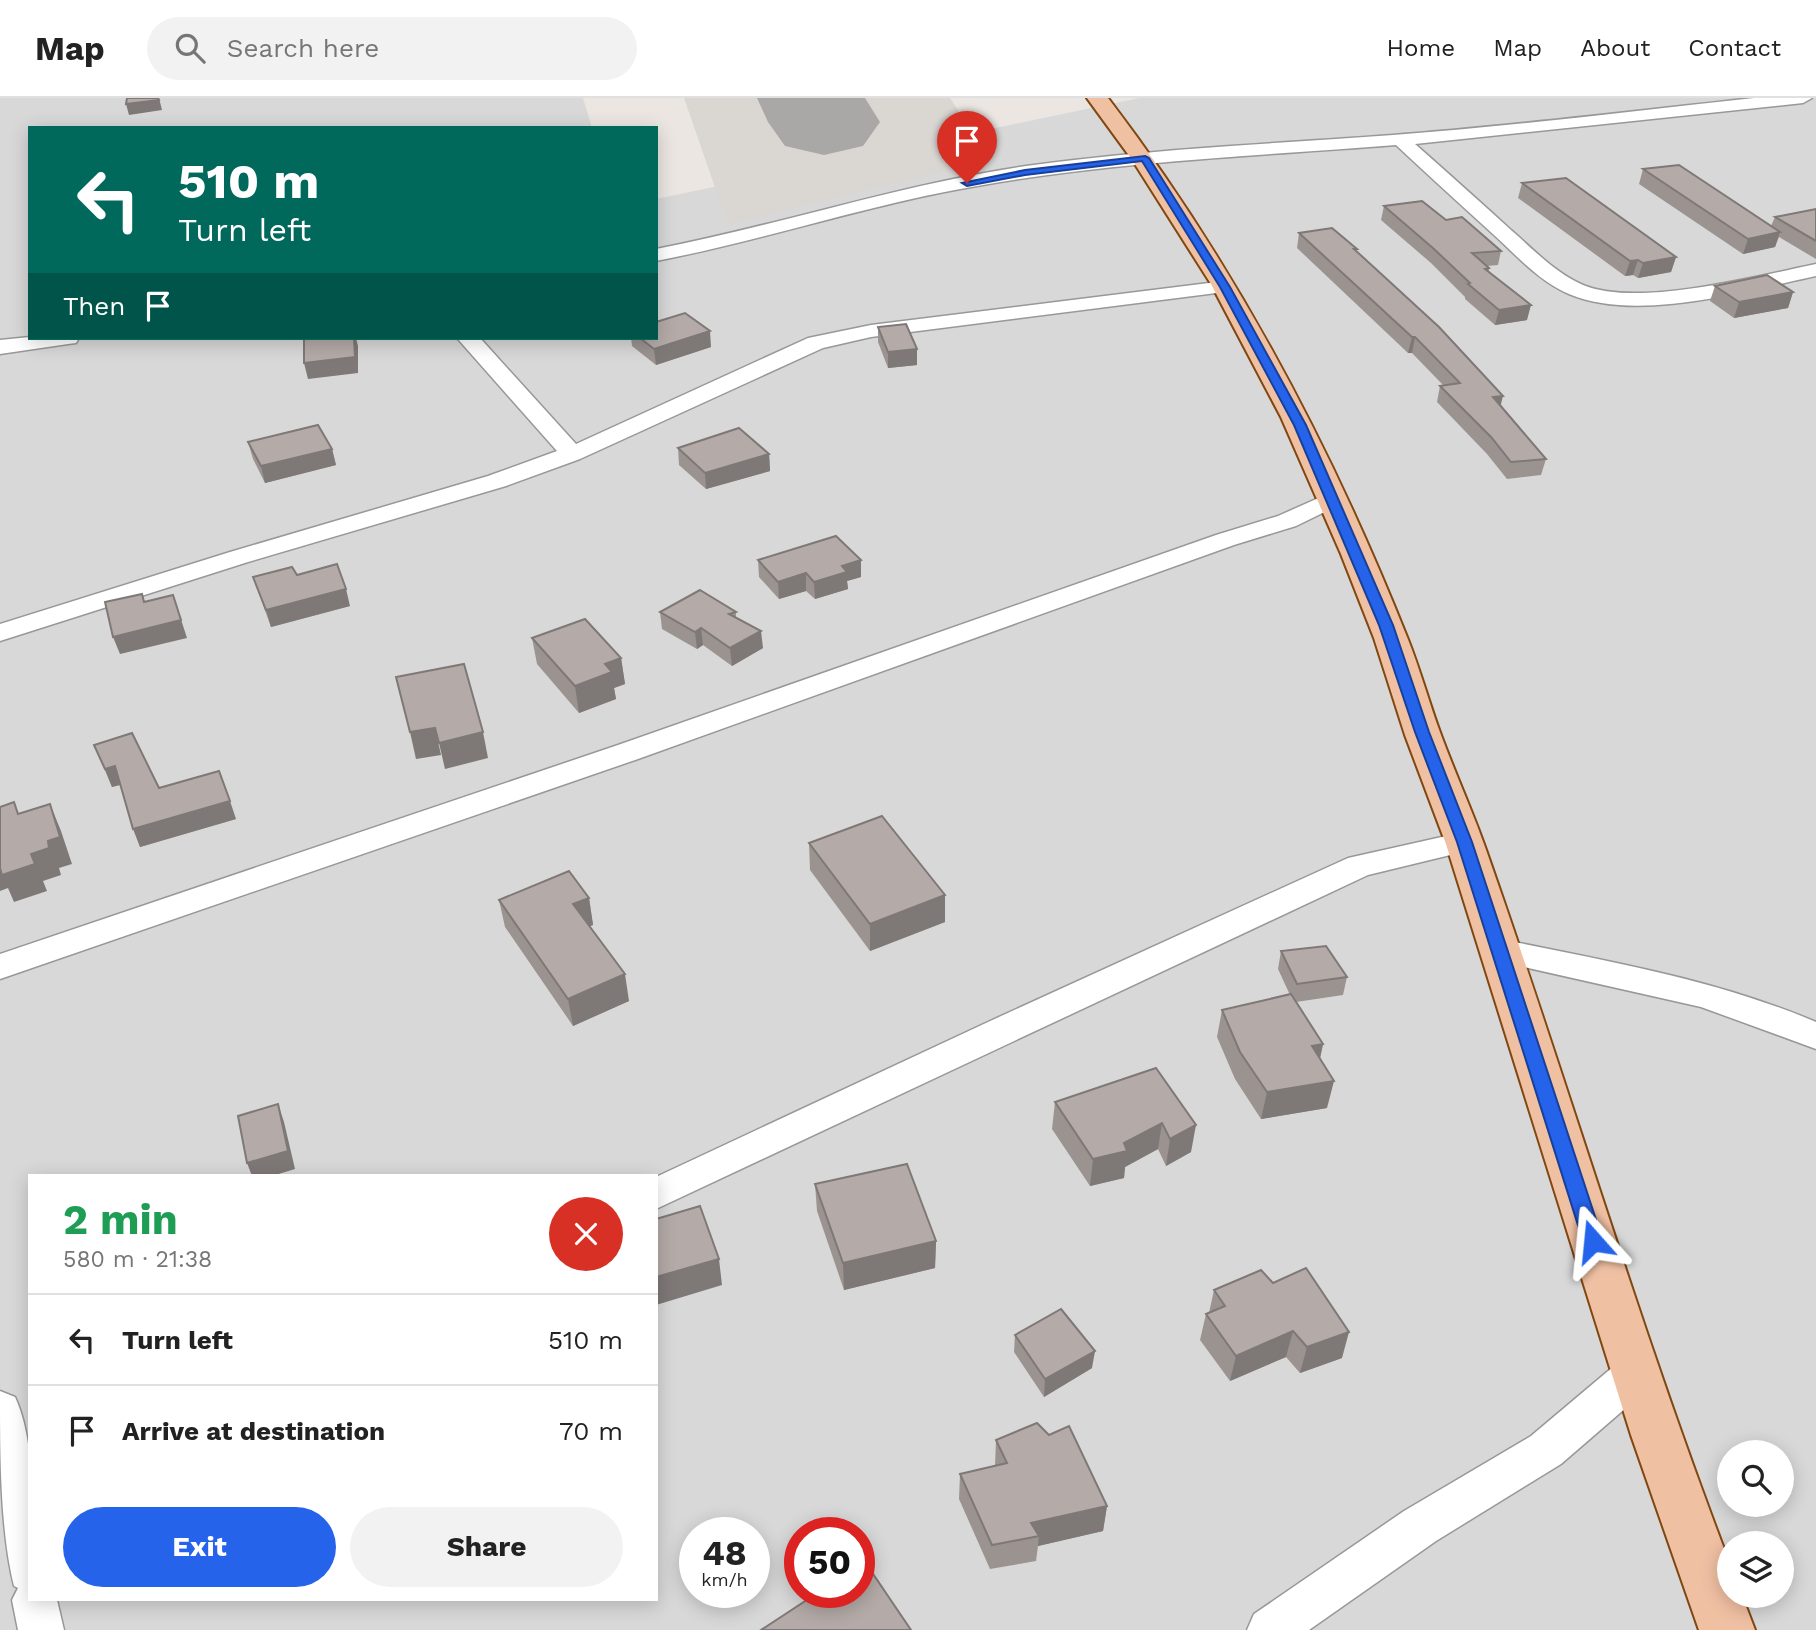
<!DOCTYPE html>
<meta charset="utf-8">
<style>
:root{--surface:#fff;--page:#f2f2f2;--text:#222;--muted:#767676;--line:#e0e0e0;--accent:#2563eb}
body{margin:0;font-family:"Work Sans",sans-serif;background:var(--page);color:var(--text);height:100vh;display:flex;flex-direction:column;font-size:26px;white-space:nowrap}
*{box-sizing:border-box;margin:0}
p{font-size:23px;color:var(--muted)}
.icon{flex:none;width:38px;height:38px;fill:none;stroke:currentColor;stroke-width:2;stroke-linecap:round;stroke-linejoin:round}
.map{position:relative;flex:1;overflow:hidden}
.sheet{position:absolute;left:28px;top:1076px;width:630px;height:427px;display:flex;flex-direction:column;background:var(--surface);border-radius:0px;box-shadow:0 4px 18px #0003}
.sheet>*{flex:none}
.top-card{position:absolute;left:28px;top:28px;width:630px;height:214px;border-radius:0px;box-shadow:0 4px 18px #0003;background:#00695c;color:#fff;overflow:hidden}
.tools{position:absolute;left:1717px;top:1342px;display:grid;gap:14px}
.tools a{display:grid;place-items:center;width:77px;height:77px;border-radius:50%;background:var(--surface);box-shadow:0 4px 18px #0003;font-size:35px}
.speed{position:absolute;left:679px;top:1419px;display:flex;gap:14px;font-size:35px;font-weight:700;text-align:center}
.speed>*{display:grid;place-content:center;width:91px;height:91px;border-radius:50%;background:var(--surface);box-shadow:0 4px 18px #0003;line-height:1}
.speed small{font-size:18px;font-weight:400}
.speed .limit{border:10px solid #d22;background:#fff;color:#111}
.pin{position:absolute;display:grid;place-items:center;width:60px;height:60px;color:#fff;margin:-72px -30px;border-radius:50% 50% 50% 0;rotate:-45deg;box-shadow:0 0 7px #0007}
.pin .icon{rotate:45deg}
.me{position:absolute;width:77px;margin:-38px;rotate:342deg;stroke-linejoin:round;filter:drop-shadow(0 0 5px #0008)}
.turn{display:flex;align-items:center;gap:24px;height:147px;padding:0 35px;font-size:32px}
.turn .icon{width:91px;height:91px;stroke-width:2.5}
.turn b{display:block;font-size:49px;line-height:60px}
.then{display:flex;align-items:center;height:66px;padding:0 35px;background:#0003;gap:14px;font-size:26px}
.round{display:grid;place-items:center;flex:none;width:74px;height:74px;border-radius:37px;background:var(--page)}
.summary{display:flex;align-items:center;justify-content:space-between;height:119px;padding:0 35px}
h1{font-size:42px;font-weight:700;line-height:52px;color:#1e9e55}
.cta{display:flex;gap:14px;margin-top:auto;padding:14px 35px}
.cta a{flex:1;height:80px;border-radius:42px;background:var(--accent);color:#fff;font-size:28px;font-weight:700;line-height:80px;text-align:center}
.cta a+a{background:var(--page);color:var(--text)}
ul{padding:0;list-style:none}
li{display:flex;align-items:center;gap:21px;height:91px;padding:0 35px;border-top:2px solid var(--line)}
li div{flex:1}
li b{display:block;font-size:26px}
li em{font-style:normal}
header{display:flex;align-items:center;gap:42px;box-sizing:border-box;height:98px;padding:0 35px;background:var(--surface);border-bottom:2px solid var(--line)}
header strong{font-size:33px}
nav{display:flex;gap:38px;margin-inline-start:auto;font-size:24px}
.search{width:490px;height:63px;background:var(--page);display:flex;align-items:center;gap:18px;box-sizing:border-box;padding:0 24px;border-radius:38px;color:var(--muted);font-size:26px}
.map>svg:first-child{display:block}
.residential{fill:#d9d8d8;fill-rule:evenodd}
.airport{fill:#dad7d3}
.lines{fill:none;stroke-linecap:round;stroke-linejoin:round}
.runway{fill:#aaa8a6;fill-rule:evenodd}
.minor-casing{stroke:#989898;stroke-width:3}
.major-casing{stroke:#814711;stroke-width:4}
.minor{fill:#fff;fill-rule:evenodd}
.major{fill:#f0c0a3;fill-rule:evenodd}
.wall{fill:#9b9390}
.shaded-wall{fill:#7e7876}
.building{fill:#b4aba8;stroke:#7e7876;stroke-width:2}
.route{fill:#2563eb;stroke:#184099;stroke-width:2}
</style>
<header>
<strong>Map</strong>
<div class="search"><svg class="icon" aria-label="search" viewBox="0 0 24 24"><circle cx="10" cy="10" r="6"/><path d="M15 15l6 6"/></svg>Search here</div>
<nav><a>Home</a><a>Map</a><a>About</a><a>Contact</a></nav>
</header>
<div class="map">
<svg width="1816" height="1532" viewBox="0 0 1816 1532">
<rect width="100%" height="100%" fill="#ebe6e2"/>
<path class="residential" d="M0 0H583L592 30H30V240H656V101L1139 0H1816V1532H0ZM30 1078H656V1502H30ZM1729 1354H1782V1407H1729ZM695 1435H754V1494H695ZM800 1435H859V1494H800ZM1729 1446H1782V1498H1729Z"/>
<polygon class="airport" points="684,0 950,0 991,62 728,127"/>
<g class="lines">
<polygon class="runway" points="757,0 865,0 880,24 863,48 824,57 785,48 768,24"/>
<g class="minor-casing">
<g id="minor">
<path d="M1754 0H1812L1803 5 1415 46C1447 74 1479 103 1511 132 1533 151 1555 175 1583 187 1638 210 1757 178 1816 166V178C1745 193 1638 225 1569 196 1540 184 1517 158 1494 137 1461 107 1428 77 1396 47 1258 58 1119 63 983 87 872 105 766 142 656 163V151C781 127 901 86 1026 68 1148 51 1271 46 1393 37 1514 28 1634 13 1754 0Z"/>
<polygon points="1225,183 1232,185 1235,189 1232,193 871,239 823,250 580,361 506,388 248,464 0,543 0,526 230,454 488,378 557,353 457,240 480,240 576,346 808,240 871,227"/>
<polygon points="30,239 30,240 79,240 76,245 68,246 0,256 0,242"/>
<polygon points="1332,394 1341,396 1344,401 1341,406 1296,428 1234,447 638,661 0,881 0,856 618,647 1216,437 1278,418"/>
<polygon points="1464,734 1475,737 1480,744 1475,751 1368,777 656,1111 656,1079 988,924 1348,760"/>
<path d="M1500 841C1607 863 1715 881 1816 924V951L1701 909 1488 861 1483 853 1488 845Z"/>
<polygon points="1635,1258 1650,1263 1656,1276 1650,1289 1561,1366 1436,1443 1309,1532 1247,1532 1254,1516 1404,1413 1531,1338 1620,1263"/>
<path d="M0 1293 15 1299C40 1353 30 1441 30 1502H57L64 1532H18L12 1502 18 1490 14 1488C0 1432 0 1354 0 1293Z"/>
</g>
</g>
<g class="major-casing">
<path id="major" d="M1087 0H1108C1234 165 1330 346 1407 539 1420 571 1429 605 1441 637 1455 675 1472 712 1485 749 1569 987 1639 1229 1729 1464V1498H1742L1755 1532H1699L1631 1337 1446 746 1405 637 1374 540 1341 456 1281 319 1211 186 1133 63Z"/>
</g>
<use href="#minor" class="minor"/>
<use href="#major" class="major"/>
</g>
<g class="wall">
<polygon points="1643,71 1771,128 1775,119 1816,111 1816,161 1779,139 1775,149 1743,156 1639,86"/>
<polygon points="1522,85 1676,159 1671,174 1638,180 1633,177 1625,178 1518,100"/>
<polygon points="1384,108 1446,122 1501,153 1498,167 1487,168 1489,170 1489,173 1527,222 1495,227 1465,201 1465,199 1431,165 1381,122"/>
<polygon points="1299,135 1357,154 1501,307 1546,361 1541,377 1507,381 1487,356 1437,304 1440,288 1443,287 1412,255 1408,255 1297,150"/>
<polygon points="1715,188 1793,194 1788,210 1734,220 1710,203"/>
<polygon points="878,229 917,251 917,267 888,270 878,244"/>
<polygon points="631,240 656,240 711,249 656,267 632,248"/>
<polygon points="248,344 332,351 336,367 265,385 253,361"/>
<polygon points="678,350 769,356 770,373 706,391 679,367"/>
<polygon points="758,462 861,462 861,479 847,483 848,491 815,501 806,493 779,501 759,479"/>
<polygon points="297,477 350,508 271,529 253,479"/>
<polygon points="660,514 736,514 736,520 763,550 732,568 703,547 697,551 662,531"/>
<polygon points="532,540 621,560 625,586 614,590 616,601 579,615 537,566"/>
<polygon points="94,647 159,690 236,721 140,749 121,687 112,689"/>
<polygon points="809,745 945,797 945,824 870,853 810,772"/>
<polygon points="589,800 593,827 589,828 629,903 573,928 505,829 499,802"/>
<polygon points="1281,853 1347,879 1343,897 1296,904 1323,946 1320,961 1327,1010 1261,1021 1235,981 1217,939 1222,912 1290,897 1278,871"/>
<polygon points="1156,970 1191,1054 1166,1068 1158,1051 1125,1069 1124,1080 1090,1088 1052,1031 1055,1004"/>
<polygon points="815,1086 936,1143 935,1170 844,1192 817,1113"/>
<polygon points="1214,1192 1342,1260 1300,1275 1286,1259 1230,1283 1200,1242 1206,1216 1209,1215"/>
<polygon points="1015,1237 1092,1270 1044,1299 1014,1254"/>
<polygon points="996,1342 1107,1408 1103,1433 1038,1448 1036,1463 990,1471 959,1401 960,1376 995,1368"/>
</g>
<g class="shaded-wall">
<polygon points="159,0 162,12 129,17 126,6"/>
<polygon points="1780,134 1775,149 1743,156 1748,141"/>
<polygon points="1676,159 1671,174 1638,180 1643,165"/>
<polygon points="1638,162 1633,177 1625,178 1630,163"/>
<polygon points="1793,194 1788,210 1734,220 1739,204"/>
<polygon points="1531,207 1527,222 1495,227 1499,212"/>
<polygon points="710,233 711,249 656,267 654,251"/>
<polygon points="1412,239 1415,239 1412,255 1408,255"/>
<polygon points="354,240 356,240 358,248 358,275 308,281 304,265"/>
<polygon points="917,251 917,267 888,270 888,254"/>
<polygon points="1503,298 1499,314 1493,299"/>
<polygon points="332,351 336,367 265,385 261,368"/>
<polygon points="769,356 770,373 706,391 705,375"/>
<polygon points="861,462 861,479 847,483 848,491 815,501 814,484 842,468"/>
<polygon points="806,475 806,493 779,501 778,484"/>
<polygon points="346,491 350,508 271,529 266,512"/>
<polygon points="173,497 187,540 120,556 113,539"/>
<polygon points="701,530 703,547 697,551 695,534"/>
<polygon points="761,533 763,550 732,568 730,550"/>
<polygon points="621,560 625,586 614,590 616,601 579,615 575,588 605,566"/>
<polygon points="435,630 441,657 416,661 410,634"/>
<polygon points="483,634 488,660 445,671 439,645"/>
<polygon points="115,668 122,686 112,689 105,671"/>
<polygon points="230,703 236,721 140,749 133,731"/>
<polygon points="50,706 61,733 72,766 59,770 61,777 43,783 47,793 14,804 8,790 0,793 0,767 31,756 48,743"/>
<polygon points="945,797 945,824 870,853 870,826"/>
<polygon points="589,800 593,827 578,833 573,806"/>
<polygon points="625,876 629,903 573,928 568,901"/>
<polygon points="1323,946 1317,973 1312,948"/>
<polygon points="1334,983 1327,1010 1261,1021 1267,994"/>
<polygon points="278,1006 284,1024 295,1071 272,1078 252,1078 247,1065"/>
<polygon points="1162,1025 1158,1051 1125,1069 1124,1080 1090,1088 1093,1061"/>
<polygon points="1196,1027 1191,1054 1166,1068 1170,1041"/>
<polygon points="936,1143 935,1170 844,1192 843,1165"/>
<polygon points="719,1161 722,1187 656,1207 656,1179"/>
<polygon points="1293,1233 1286,1259 1230,1283 1236,1258"/>
<polygon points="1349,1234 1342,1260 1300,1275 1307,1249"/>
<polygon points="1095,1253 1092,1270 1044,1299 1045,1281"/>
<polygon points="1107,1408 1103,1433 1038,1448 1039,1438 1031,1425"/>
</g>
<g class="building">
<polygon points="127,0 158,0 159,2 126,6"/>
<polygon points="1679,67 1780,134 1748,141 1643,71"/>
<polygon points="1566,80 1676,159 1643,165 1638,162 1630,163 1522,85"/>
<polygon points="1422,103 1446,122 1462,119 1501,153 1472,155 1489,170 1485,171 1531,207 1499,212 1468,186 1470,185 1434,151 1384,108"/>
<polygon points="1816,111 1816,143 1775,119"/>
<polygon points="1332,130 1357,151 1354,151 1439,229 1503,298 1493,299 1546,361 1511,364 1491,339 1440,288 1460,285 1415,239 1412,239 1299,135"/>
<polygon points="1767,177 1793,194 1739,204 1715,188"/>
<polygon points="685,215 710,233 654,251 640,240 656,240 656,224"/>
<polygon points="906,226 917,251 888,254 878,229"/>
<polygon points="304,240 354,240 355,259 304,265"/>
<polygon points="318,327 332,351 261,368 248,344"/>
<polygon points="739,330 769,356 705,375 678,350"/>
<polygon points="836,438 861,462 842,468 847,474 814,484 806,475 778,484 758,462"/>
<polygon points="337,466 346,491 266,512 253,479 292,469 297,477"/>
<polygon points="700,492 736,514 729,516 761,533 730,550 701,530 695,534 660,514"/>
<polygon points="142,496 144,504 173,497 181,522 113,539 105,504"/>
<polygon points="585,521 621,560 605,566 612,574 575,588 532,540"/>
<polygon points="464,566 483,634 439,645 435,630 410,634 396,579"/>
<polygon points="132,635 159,690 219,673 230,703 133,731 115,668 105,671 94,647"/>
<polygon points="14,704 18,716 50,706 60,739 48,743 49,750 31,756 35,766 2,777 0,770 0,709"/>
<polygon points="882,718 945,797 870,826 809,745"/>
<polygon points="569,773 589,800 573,806 625,876 568,901 499,802"/>
<polygon points="1326,848 1347,879 1297,886 1281,853"/>
<polygon points="1291,896 1323,946 1312,948 1334,983 1267,994 1240,954 1222,912"/>
<polygon points="1156,970 1196,1027 1170,1041 1162,1025 1124,1045 1127,1053 1093,1061 1055,1004"/>
<polygon points="278,1006 288,1053 247,1065 238,1018"/>
<polygon points="907,1066 936,1143 843,1165 815,1086"/>
<polygon points="700,1108 719,1161 656,1179 656,1121"/>
<polygon points="1306,1170 1349,1234 1307,1249 1293,1233 1236,1258 1206,1216 1225,1208 1214,1192 1261,1172 1273,1185"/>
<polygon points="1061,1211 1095,1253 1045,1281 1015,1237"/>
<polygon points="1037,1325 1049,1337 1069,1328 1107,1408 1031,1425 1039,1438 992,1447 960,1376 1007,1365 996,1342"/>
<polygon points="865,1464 911,1532 761,1532 819,1494 859,1494 859,1468"/>
</g>
<polygon class="route" points="1145,58 1149,60 1230,189 1306,327 1393,527 1429,634 1472,744 1603,1143 1600,1149 1593,1152 1586,1149 1583,1143 1457,744 1415,634 1379,527 1294,327 1220,189 1142,63 1025,77 967,88 962,85 1025,72"/>
</svg>
<div class="tools">
<a><svg class="icon" aria-label="search" viewBox="0 0 24 24"><circle cx="10" cy="10" r="6"/><path d="M15 15l6 6"/></svg></a>
<a><svg class="icon" aria-label="layers" viewBox="0 0 24 24"><path d="M12 4l9 5-9 5-9-5zM3 14l9 5 9-5"/></svg></a>
</div>
<div class="speed"><div>48<small>km/h</small></div><div class="limit">50</div></div>
<div class="pin" style="left:967px;top:85px;background:#d93025"><svg class="icon" aria-label="arrive" viewBox="0 0 24 24"><path d="M6 21V4h12l-3 4 3 4H6"/></svg></div>
<svg class="me" style="left:1593px;top:1143px" viewBox="-20 -20 40 40"><path d="M0-17L14 15 0 8-14 15z" fill="#2563eb" stroke="#fff" stroke-width="4"/></svg>
<div class="top-card">
<div class="turn"><svg class="icon" aria-label="left" viewBox="0 0 24 24"><path d="M17 20v-9H6M10 6l-5 5 5 5"/></svg><div><b>510 m</b>Turn left</div></div>
<div class="then">Then<svg class="icon" aria-label="arrive" viewBox="0 0 24 24"><path d="M6 21V4h12l-3 4 3 4H6"/></svg></div>
</div>
<section class="sheet">
<div class="summary"><div><h1>2 min</h1><p>580 m · 21:38</p></div><a class="round" style="background:#d93025;color:#fff"><svg class="icon" aria-label="close" viewBox="0 0 24 24"><path d="M6 6l12 12M18 6L6 18"/></svg></a></div>
<ul>
<li><svg class="icon" aria-label="left" viewBox="0 0 24 24"><path d="M17 20v-9H6M10 6l-5 5 5 5"/></svg><div><b>Turn left</b></div><em>510 m</em></li>
<li><svg class="icon" aria-label="arrive" viewBox="0 0 24 24"><path d="M6 21V4h12l-3 4 3 4H6"/></svg><div><b>Arrive at destination</b></div><em>70 m</em></li>
</ul>
<div class="cta"><a>Exit</a><a>Share</a></div>
</section>
</div>
